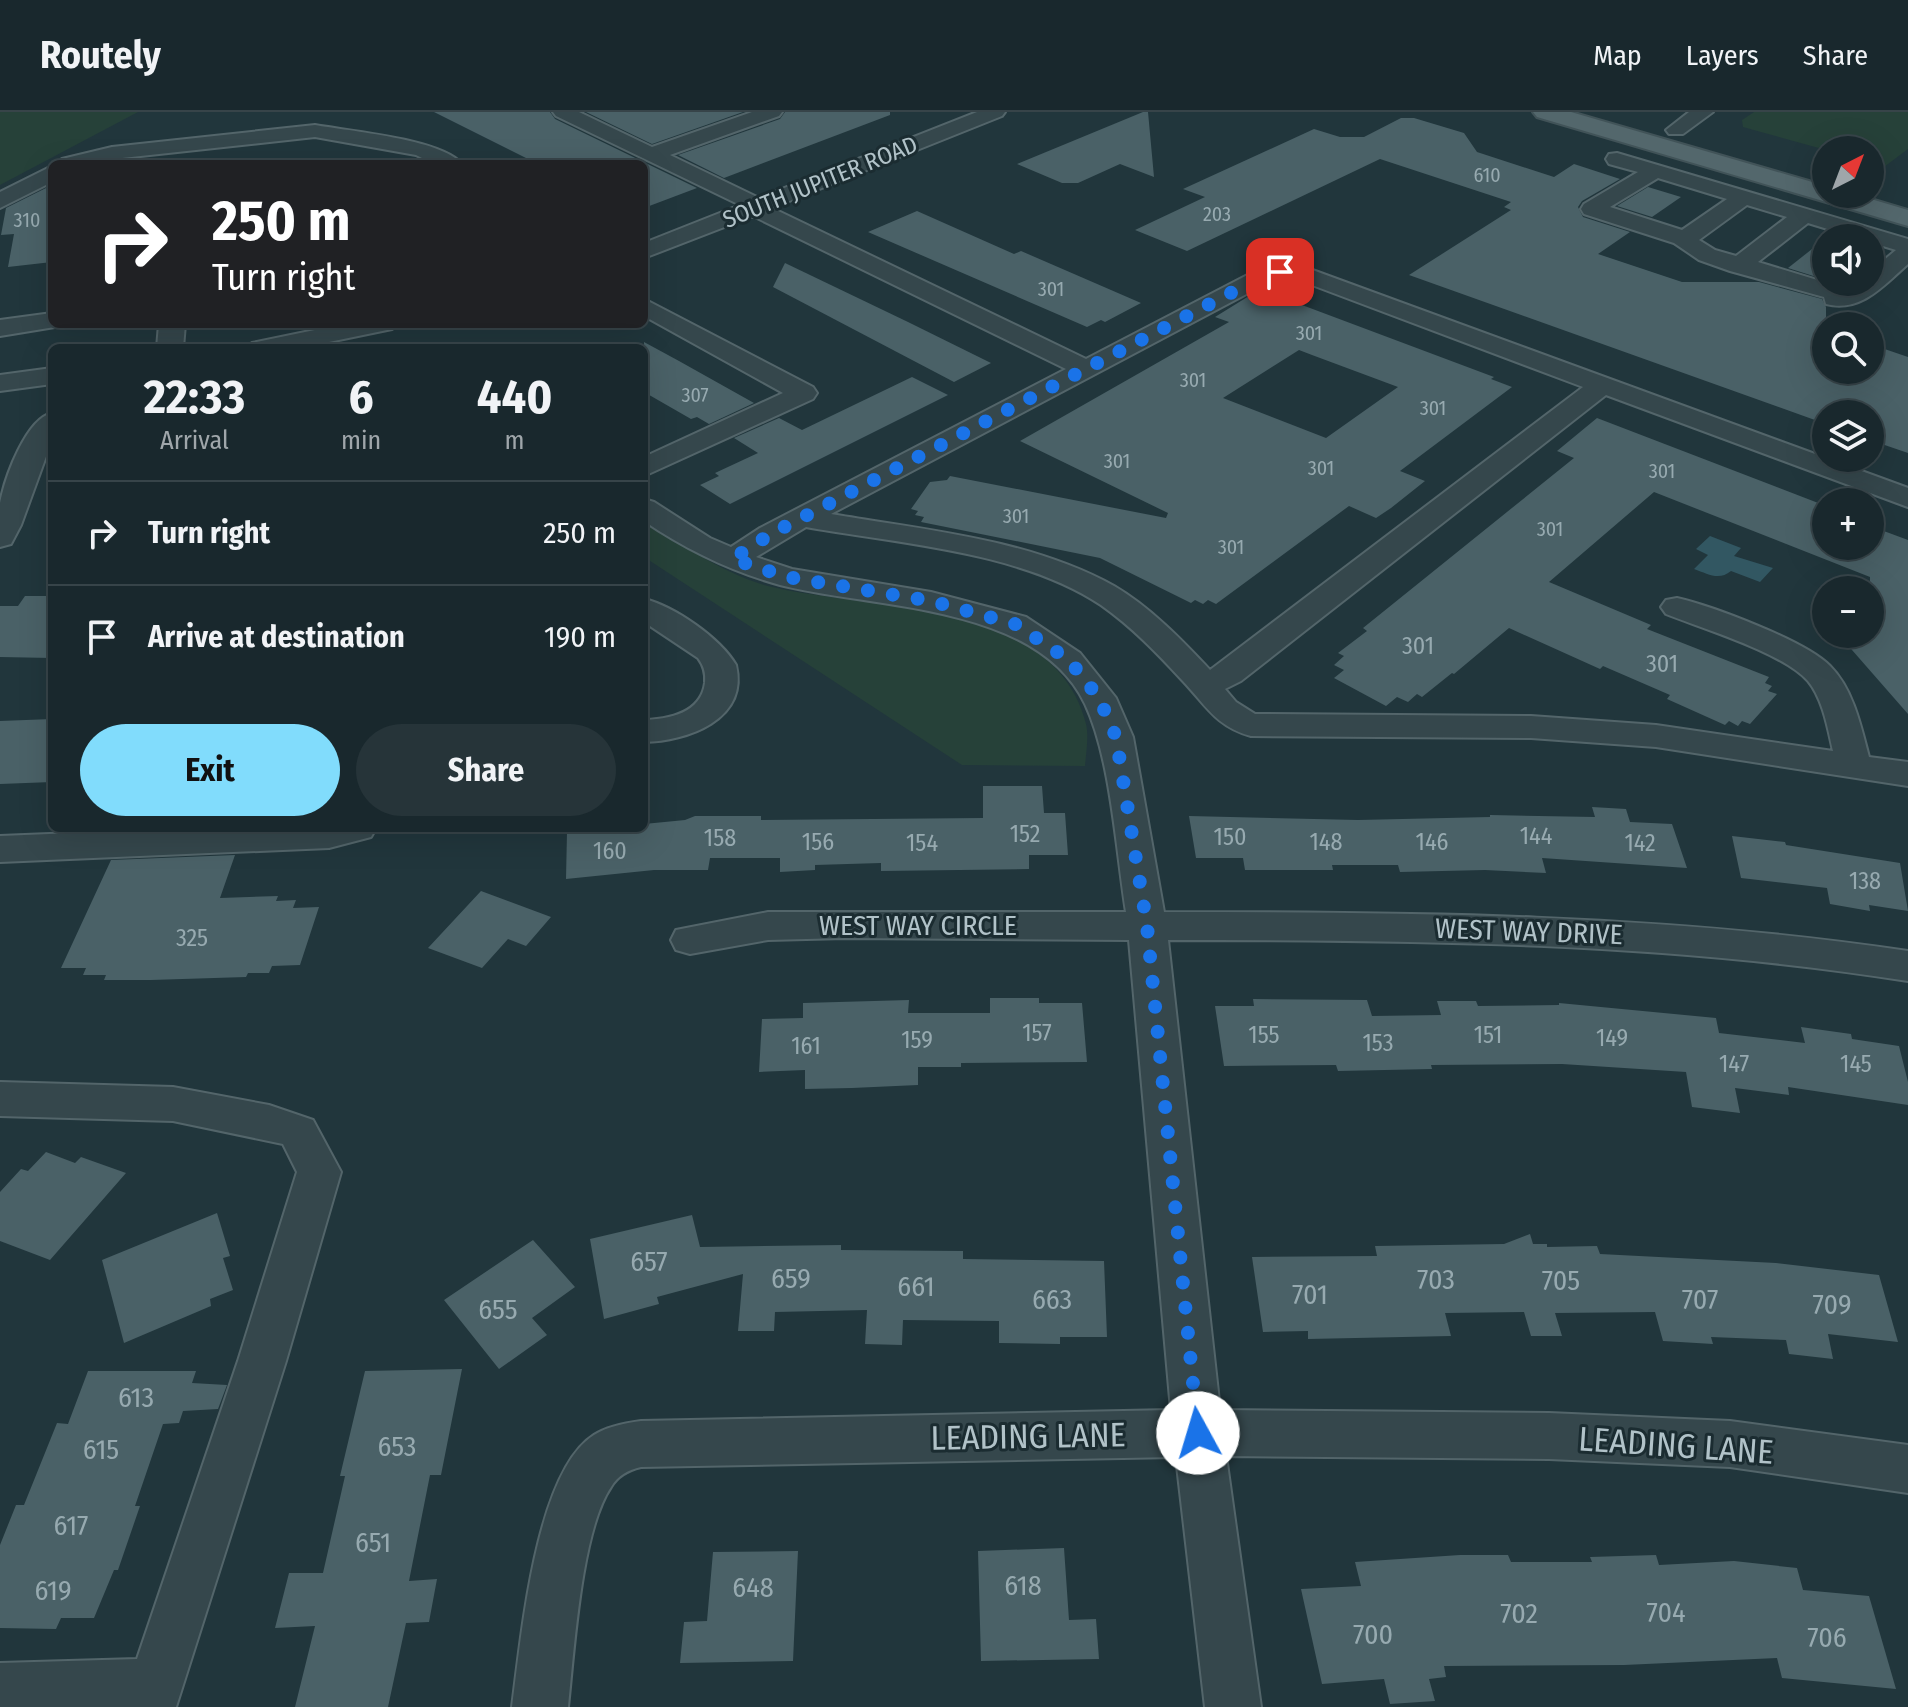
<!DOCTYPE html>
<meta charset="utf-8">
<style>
:root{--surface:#19282d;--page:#263439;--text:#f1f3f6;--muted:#9fa6aa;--line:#374449;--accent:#81dcfc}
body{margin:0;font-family:"Fira Sans Condensed",sans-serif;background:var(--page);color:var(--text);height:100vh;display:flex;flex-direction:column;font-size:30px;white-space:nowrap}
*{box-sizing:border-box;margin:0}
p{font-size:26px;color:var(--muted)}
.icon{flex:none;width:44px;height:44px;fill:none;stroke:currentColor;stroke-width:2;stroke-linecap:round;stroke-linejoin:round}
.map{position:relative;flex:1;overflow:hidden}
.sheet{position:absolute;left:48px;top:232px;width:600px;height:488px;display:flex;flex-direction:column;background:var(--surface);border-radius:12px;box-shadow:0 8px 32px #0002,0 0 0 2px var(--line)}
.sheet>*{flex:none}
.top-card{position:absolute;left:48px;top:48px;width:600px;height:168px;border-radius:12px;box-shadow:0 8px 32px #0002,0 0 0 2px var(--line);background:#202124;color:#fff;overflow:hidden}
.needle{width:52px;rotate:42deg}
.buttons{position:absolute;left:1812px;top:24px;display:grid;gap:16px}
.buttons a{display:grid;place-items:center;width:72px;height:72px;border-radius:50%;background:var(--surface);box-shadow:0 8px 32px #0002,0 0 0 2px var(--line);font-size:40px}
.pin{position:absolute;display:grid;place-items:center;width:68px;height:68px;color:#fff;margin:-34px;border-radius:16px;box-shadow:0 4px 12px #0006}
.me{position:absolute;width:88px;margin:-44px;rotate:354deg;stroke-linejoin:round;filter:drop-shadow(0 0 6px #0008)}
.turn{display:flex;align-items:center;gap:28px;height:168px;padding:0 32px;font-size:36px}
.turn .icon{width:104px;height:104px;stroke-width:2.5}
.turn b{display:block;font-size:56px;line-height:68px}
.eta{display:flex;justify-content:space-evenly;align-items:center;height:136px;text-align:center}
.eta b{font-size:48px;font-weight:700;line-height:56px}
.action{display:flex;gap:16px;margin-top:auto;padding:16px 32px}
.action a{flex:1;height:92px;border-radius:48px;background:var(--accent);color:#111;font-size:32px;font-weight:700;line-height:92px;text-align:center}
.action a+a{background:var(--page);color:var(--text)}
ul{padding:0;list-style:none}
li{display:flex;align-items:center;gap:24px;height:104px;padding:0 32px;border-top:2px solid var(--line)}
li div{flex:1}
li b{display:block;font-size:30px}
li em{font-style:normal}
header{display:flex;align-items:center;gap:48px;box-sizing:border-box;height:112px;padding:0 40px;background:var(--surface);border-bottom:2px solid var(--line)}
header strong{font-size:38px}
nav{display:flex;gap:44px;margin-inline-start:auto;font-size:28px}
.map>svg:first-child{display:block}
.green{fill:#264139}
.water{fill:#325762}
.building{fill:#4a6167;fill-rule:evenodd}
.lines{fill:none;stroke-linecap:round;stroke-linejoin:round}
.minor-casing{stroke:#53656a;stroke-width:4}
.major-casing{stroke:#415358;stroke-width:4}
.minor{fill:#35474c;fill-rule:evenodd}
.major{fill:#53676c;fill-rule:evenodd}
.route{stroke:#1a73e8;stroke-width:14;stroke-dasharray:0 25.2}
.labels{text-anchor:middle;stroke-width:6;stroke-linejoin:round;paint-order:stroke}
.far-number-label{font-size:20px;fill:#97aab0}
.far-street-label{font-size:24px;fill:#b1c2c8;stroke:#1b2c31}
.number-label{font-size:24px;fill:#97aab0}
.street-label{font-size:28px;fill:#b1c2c8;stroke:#1b2c31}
.near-number-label{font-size:28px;fill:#97aab0}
.near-street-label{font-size:34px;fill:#b1c2c8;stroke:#1b2c31}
</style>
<header>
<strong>Routely</strong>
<nav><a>Map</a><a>Layers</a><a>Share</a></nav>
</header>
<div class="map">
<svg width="1908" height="1595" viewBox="0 0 1908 1595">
<rect width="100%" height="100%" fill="#21363c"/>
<g class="green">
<polygon points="0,0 138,0 0,73"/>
<polygon points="1754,0 1908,0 1908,37 1884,55 1870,51 1870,38 1826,38 1743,15 1742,8"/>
<path d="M644 409C684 433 723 462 768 474 868 499 1054 485 1086 612 1089 624 1086 641 1085 654L962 653 644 445Z"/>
</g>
<path class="water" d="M1710 424 1741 436 1734 444 1773 456 1760 470 1731 459C1719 469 1708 462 1694 457L1708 443 1696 437Z"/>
<g class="building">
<polygon points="434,0 550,0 555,7 697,76 644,96 644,52 538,52"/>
<polygon points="586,0 743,0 652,32"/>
<polygon points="785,0 890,0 890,3 724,66 678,43 780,7"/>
<polygon points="1143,0 1148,0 1154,65 1120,52 1078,71 1062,71 1017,52"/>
<polygon points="1401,6 1414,6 1464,21 1477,40 1554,65 1574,52 1620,67 1582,89 1578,95 1583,105 1630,120 1598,142 1682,170 1759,170 1822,187 1826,195 1826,258 1870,258 1870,232 1908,245 1908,341 1870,328 1870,302 1826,302 1826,312 1409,163 1511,98 1504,95 1511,90 1380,47 1187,139 1135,118 1205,85 1183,77 1314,17 1340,25 1364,25"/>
<polygon points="52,73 52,150 8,155 14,122 1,123 6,96"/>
<polygon points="1648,75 1681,85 1652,105 1617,94"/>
<polygon points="917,99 1014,142 1021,139 1141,191 1105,210 1101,208 1087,215 868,120"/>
<polygon points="1826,126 1826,168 1788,156"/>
<polygon points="785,151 908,210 991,251 954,270 773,175"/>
<path d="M1265 179 1494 265 1491 267 1512 275 1400 359 1425 369 1391 396 1376 406 1349 394 1216 492 1208 488 1203 492 1195 488 1191 491 1100 446 921 410 924 405 915 403 918 399 911 397 930 370 947 368 950 364 1166 406 1168 401 1020 329 1229 210 1215 205 1249 184 1254 186ZM1299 238 1312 243 1398 275 1326 326 1223 286Z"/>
<polygon points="644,230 679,249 754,291 709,312 697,305 691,307 644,280"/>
<polygon points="912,265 948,283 730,392 700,373 719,364 715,361 758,341 734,326 779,306 802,318"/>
<polygon points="1597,306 1826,394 1826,434 1870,434 1870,416 1873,415 1908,428 1908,602 1838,522 1870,522 1870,465 1654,380 1549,470 1651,513 1647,517 1769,565 1765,571 1772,574 1768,579 1777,582 1750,612 1742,609 1738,614 1729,609 1725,613 1667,587 1670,583 1603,554 1600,557 1509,516 1454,562 1452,561 1422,585 1417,582 1408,590 1397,585 1386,594 1334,566 1344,558 1334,553 1344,544 1338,541 1367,519 1363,516 1574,346 1557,339"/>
<polygon points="25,484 52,484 52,546 0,545 0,494 18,494"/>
<polygon points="52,607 52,670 0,672 0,609"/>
<polygon points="983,674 1042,674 1044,701 1065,701 1068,743 1029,743 1029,757 881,759 881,751 815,753 815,758 780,760 780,746 710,746 708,758 654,758 566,767 567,720 644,716 644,712 685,708 695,704 761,704 761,708 983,706"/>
<polygon points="1592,695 1626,697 1630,710 1672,712 1687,756 1542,746 1546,761 1485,758 1400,760 1398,753 1332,753 1333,758 1245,758 1243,746 1196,746 1189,704 1358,708 1490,705 1490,703 1595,705"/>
<polygon points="1732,724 1785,730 1786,733 1900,751 1908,799 1869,793 1870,799 1830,792 1827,776 1741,766"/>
<polygon points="235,743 220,786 278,784 276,789 296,788 293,796 319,795 300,853 272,854 269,861 248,861 246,865 151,868 104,868 106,863 83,863 86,856 61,856 111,748"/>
<polygon points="481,779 551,805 526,834 508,827 482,856 428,836"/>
<polygon points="990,886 1039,886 1039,891 1082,891 1087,950 961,951 961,955 918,955 918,973 852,976 805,977 805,958 759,960 762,907 803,906 803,891 909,888 908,901 990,901"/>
<polygon points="1253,887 1367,888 1372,904 1441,903 1437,889 1476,889 1478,894 1559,893 1559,891 1716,906 1719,921 1805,931 1801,915 1851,922 1852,927 1899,934 1908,970 1908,993 1788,975 1789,983 1735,976 1740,1001 1692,995 1686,960 1562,952 1431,953 1432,957 1338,959 1336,953 1224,954 1215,894 1254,894"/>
<polygon points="46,1040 75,1051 81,1045 126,1061 50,1148 0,1129 0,1080 21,1057 28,1059"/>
<polygon points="217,1101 230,1144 223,1146 233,1178 210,1187 211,1194 124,1231 102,1148"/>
<polygon points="692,1103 700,1135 841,1133 841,1138 963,1139 963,1147 1104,1149 1107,1225 1060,1225 1060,1232 999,1231 999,1209 903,1208 902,1233 865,1232 867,1198 775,1200 774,1219 738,1219 743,1162 657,1185 659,1192 604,1207 590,1127"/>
<polygon points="1530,1122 1533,1132 1547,1132 1547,1135 1597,1134 1600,1142 1776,1151 1879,1163 1898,1230 1828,1222 1833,1247 1789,1242 1786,1228 1711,1225 1713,1232 1663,1229 1655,1200 1555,1201 1562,1224 1531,1224 1524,1200 1445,1201 1451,1224 1308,1227 1308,1219 1263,1220 1252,1145 1377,1144 1375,1134 1504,1132"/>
<polygon points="533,1128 575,1175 532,1206 547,1223 499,1257 444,1188"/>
<polygon points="462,1257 441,1363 430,1363 409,1469 437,1467 429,1510 406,1511 388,1595 295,1595 315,1514 275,1516 289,1461 323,1461 345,1364 340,1364 365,1259"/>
<polygon points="88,1259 196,1259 192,1271 227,1273 218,1297 183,1299 179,1311 163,1312 135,1394 140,1394 118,1458 114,1458 94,1506 61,1506 56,1517 0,1516 0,1433 16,1393 24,1393 57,1311 68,1312"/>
<polygon points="1064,1436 1069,1508 1096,1507 1099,1547 981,1549 978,1439"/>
<polygon points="798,1439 793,1549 680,1551 684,1510 707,1509 713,1440"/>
<polygon points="1460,1443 1508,1443 1511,1450 1592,1450 1590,1445 1656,1443 1659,1453 1734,1449 1797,1456 1803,1478 1869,1484 1896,1577 1782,1566 1777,1546 1624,1553 1444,1554 1446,1565 1429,1567 1435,1589 1390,1592 1384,1567 1322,1572 1301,1477 1361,1474 1355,1450"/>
</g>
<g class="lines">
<g class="minor-casing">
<g id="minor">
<path d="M553 0H579L652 35 752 0H782L779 4 670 43 759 86 977 0H1005L1002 4 772 96 1086 247 1259 157 1307 156 1908 376V395L1606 283 1241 569 1225 577 1236 590 1255 602 1531 604 1656 613 1833 639C1828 617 1823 587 1808 569 1784 541 1701 516 1666 502L1661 495 1666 488 1677 486C1712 494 1806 529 1830 554 1853 577 1861 614 1869 645L1908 650V674L1656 635 1531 626 1251 624C1216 615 1205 592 1182 568 1157 541 1131 514 1101 493 1020 439 900 432 806 415L756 445 792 457 931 480 1026 505 1080 541 1116 586 1133 625 1164 800C1413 800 1661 802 1908 839V869C1662 830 1416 828 1168 828L1220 1298 1549 1301 1730 1309 1908 1333V1381L1730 1355 1549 1347 1226 1344 1261 1595H1205L1176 1345 641 1355C628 1358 618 1363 611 1375 581 1419 574 1540 568 1595H512C521 1529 535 1360 594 1323 608 1314 626 1311 641 1309L1171 1298 1129 828 845 826 768 828 690 842 676 838 671 828 676 818 768 800H1126C1116 738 1111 647 1085 592 1037 491 873 497 780 473 730 459 687 438 644 409V387L654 390 710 426 731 435 760 416 1066 257 753 104 644 146V131L740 93 556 4ZM1271 169 1304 170 1583 275 1210 558C1182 528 1150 495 1114 474 1029 427 925 418 831 402Z"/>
<polygon points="1689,0 1713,0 1683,22 1669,22 1666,18"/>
<path d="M315 13C348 19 442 27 462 52H434L416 43 315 25 113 47 95 52H59L62 47 112 35Z"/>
<path d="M1617 41 1908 127V152C1884 173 1861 201 1826 192L1824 185 1730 159 1699 148 1674 131 1584 102 1581 97 1584 92 1638 60 1609 52 1606 47 1609 42ZM1658 66 1727 87 1682 118 1610 95ZM1747 93 1787 105 1736 144 1715 138 1699 128ZM1808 111 1857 126H1870V130L1896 138 1870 160V170L1827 171 1758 150Z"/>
<polygon points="52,54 52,70 0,96 0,80"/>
<polygon points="644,187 813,275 817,281 813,287 644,364 644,345 783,281 644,204"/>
<polygon points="52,201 52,212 62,212 61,214 0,224 0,208"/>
<polygon points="159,212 185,212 183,236 157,236"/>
<polygon points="344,212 396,212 392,217 300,236 248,236 252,231"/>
<polygon points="52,256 52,272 0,279 0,263"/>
<path d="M52 301V328L21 413 11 432 0 435C0 421 0 404 0 391 5 365 26 307 52 301Z"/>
<path d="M644 487C674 494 720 526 736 553 749 608 687 629 644 630V608C670 607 701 601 705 571 706 561 704 554 698 546L644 510Z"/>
<polygon points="197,716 376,716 371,725 329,736 0,750 0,724"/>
<polygon points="0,970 173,975 269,993 313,1008 341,1060 286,1249 176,1595 0,1595 0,1551 137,1547 238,1249 297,1060 283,1032 173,1009 0,1004"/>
</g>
</g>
<g class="major-casing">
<polygon id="major" points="1533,0 1571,0 1826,74 1826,82 1854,82 1908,98 1908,114 1537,5"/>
</g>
<use href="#minor" class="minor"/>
<use href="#major" class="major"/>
</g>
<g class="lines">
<polyline class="route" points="1198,1321 1147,814 1116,625 1099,586 1069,548 1015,512 931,489 787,465 732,447 771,422 1267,162 1280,160"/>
</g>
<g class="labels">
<g class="far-number-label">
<text x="1487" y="70">610</text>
<text x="1217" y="109">203</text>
<text x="27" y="115">310</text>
<text x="1051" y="184">301</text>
<text x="1309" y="228">301</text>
<text x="1193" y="275">301</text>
<text x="695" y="290">307</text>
<text x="1433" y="303">301</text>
<text x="1117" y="356">301</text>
<text x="1321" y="363">301</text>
<text x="1662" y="366">301</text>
<text x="1016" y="411">301</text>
<text x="1550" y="424">301</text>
<text x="1231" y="442">301</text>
</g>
<g class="far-street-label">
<text transform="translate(820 70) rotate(-22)" y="8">SOUTH JUPITER ROAD</text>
</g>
<g class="number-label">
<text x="1418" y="542">301</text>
<text x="1662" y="560">301</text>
<text x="1025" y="730">152</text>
<text x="1536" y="732">144</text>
<text x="1230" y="733">150</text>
<text x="720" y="734">158</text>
<text x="818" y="738">156</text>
<text x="1326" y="738">148</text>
<text x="1432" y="738">146</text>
<text x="922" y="739">154</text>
<text x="1640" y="739">142</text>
<text x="610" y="747">160</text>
<text x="1865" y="777">138</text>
<text x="192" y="834">325</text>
<text x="1037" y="929">157</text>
<text x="1264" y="931">155</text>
<text x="1488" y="931">151</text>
<text x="1612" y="934">149</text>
<text x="917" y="936">159</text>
<text x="1378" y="939">153</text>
<text x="806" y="942">161</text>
<text x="1734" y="960">147</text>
<text x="1856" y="960">145</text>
</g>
<g class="street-label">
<text x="918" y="823">WEST WAY CIRCLE</text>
<text transform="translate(1529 819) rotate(2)" y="10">WEST WAY DRIVE</text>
</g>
<g class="near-number-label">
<text x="649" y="1159">657</text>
<text x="791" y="1176">659</text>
<text x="1436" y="1177">703</text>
<text x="1561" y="1178">705</text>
<text x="916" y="1184">661</text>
<text x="1310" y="1192">701</text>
<text x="1052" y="1197">663</text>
<text x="1700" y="1197">707</text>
<text x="1832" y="1202">709</text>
<text x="498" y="1207">655</text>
<text x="136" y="1295">613</text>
<text x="397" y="1344">653</text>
<text x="101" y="1347">615</text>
<text x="71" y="1423">617</text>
<text x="373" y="1440">651</text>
<text x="1023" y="1483">618</text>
<text x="753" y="1485">648</text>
<text x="53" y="1488">619</text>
<text x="1666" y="1510">704</text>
<text x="1519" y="1511">702</text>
<text x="1373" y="1532">700</text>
<text x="1827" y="1535">706</text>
</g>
<g class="near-street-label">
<text transform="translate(1028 1324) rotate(-1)" y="12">LEADING LANE</text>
<text transform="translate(1676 1333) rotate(4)" y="12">LEADING LANE</text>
</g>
</g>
</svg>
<div class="buttons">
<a><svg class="needle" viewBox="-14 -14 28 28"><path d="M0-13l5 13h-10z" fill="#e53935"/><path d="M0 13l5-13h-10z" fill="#9fa6aa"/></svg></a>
<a><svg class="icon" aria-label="sound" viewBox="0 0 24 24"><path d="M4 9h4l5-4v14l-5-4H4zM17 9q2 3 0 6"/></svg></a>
<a><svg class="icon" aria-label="search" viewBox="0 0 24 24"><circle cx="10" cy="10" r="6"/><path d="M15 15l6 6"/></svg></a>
<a><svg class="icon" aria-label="layers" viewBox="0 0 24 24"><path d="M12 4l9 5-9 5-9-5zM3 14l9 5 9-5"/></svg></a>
<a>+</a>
<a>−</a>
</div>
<div class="pin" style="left:1280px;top:160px;background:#d93025"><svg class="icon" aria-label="arrive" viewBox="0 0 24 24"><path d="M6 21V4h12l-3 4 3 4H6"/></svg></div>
<svg class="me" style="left:1198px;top:1321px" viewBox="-20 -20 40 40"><circle r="19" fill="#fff"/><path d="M0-13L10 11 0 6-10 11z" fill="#1a73e8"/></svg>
<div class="top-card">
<div class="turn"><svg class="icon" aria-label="right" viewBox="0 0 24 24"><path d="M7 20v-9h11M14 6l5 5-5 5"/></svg><div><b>250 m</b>Turn right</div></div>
</div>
<section class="sheet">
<div class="eta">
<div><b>22:33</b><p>Arrival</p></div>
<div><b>6</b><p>min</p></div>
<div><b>440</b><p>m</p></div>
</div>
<ul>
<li><svg class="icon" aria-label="right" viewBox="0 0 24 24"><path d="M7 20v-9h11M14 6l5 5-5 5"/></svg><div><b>Turn right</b></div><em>250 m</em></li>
<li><svg class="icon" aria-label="arrive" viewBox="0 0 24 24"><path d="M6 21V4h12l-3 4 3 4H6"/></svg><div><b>Arrive at destination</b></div><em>190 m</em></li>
</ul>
<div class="action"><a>Exit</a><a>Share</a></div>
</section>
</div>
